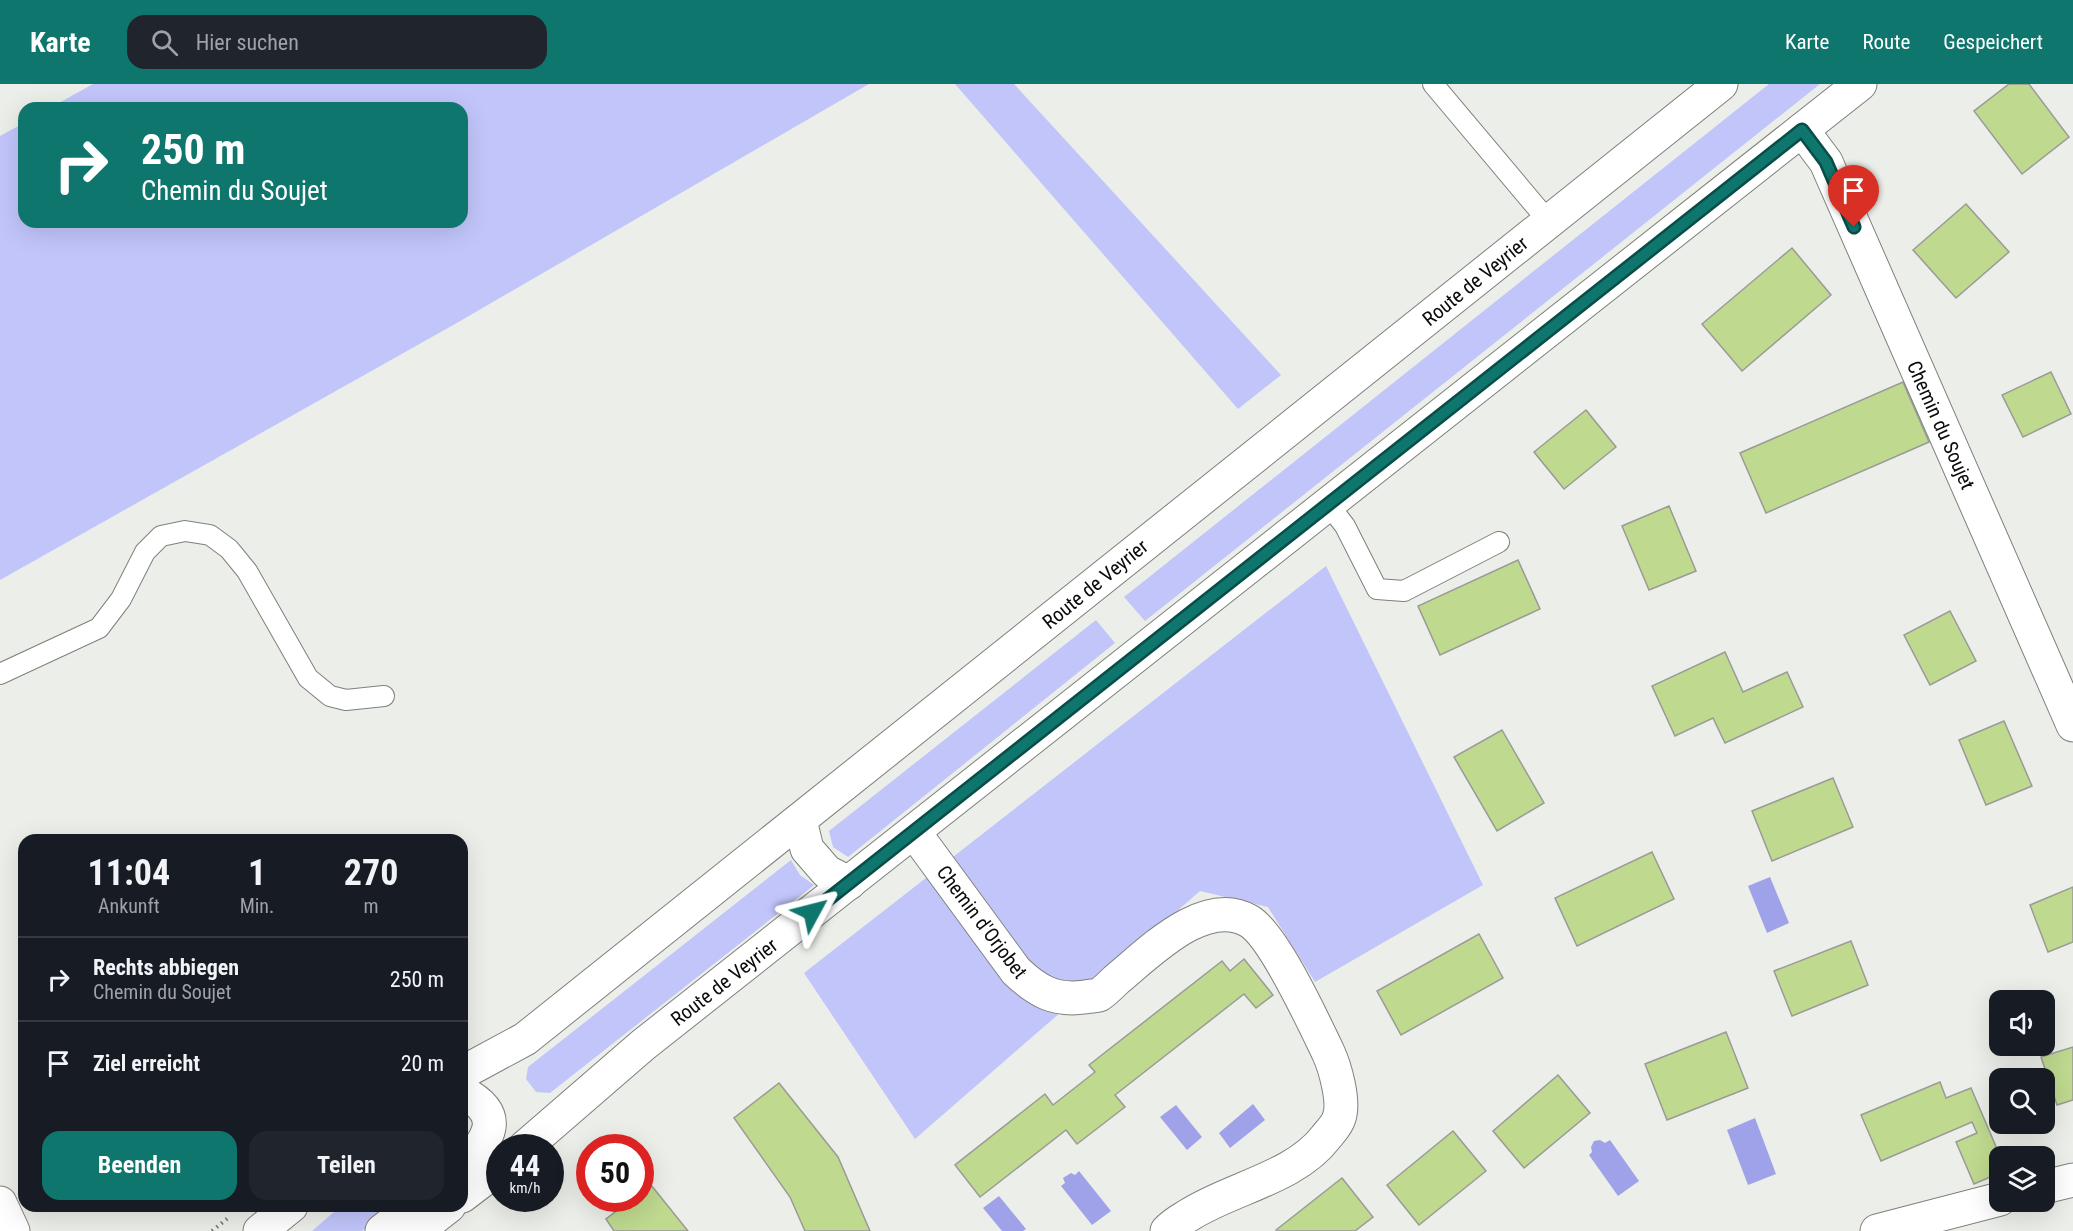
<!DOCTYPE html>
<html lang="de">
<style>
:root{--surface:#171b24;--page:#20242c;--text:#f1f3f6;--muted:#9ea1a6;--line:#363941;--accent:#0f766e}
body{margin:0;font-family:"Roboto Condensed",sans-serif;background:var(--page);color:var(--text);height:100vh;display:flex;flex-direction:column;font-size:22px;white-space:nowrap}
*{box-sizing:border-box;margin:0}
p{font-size:20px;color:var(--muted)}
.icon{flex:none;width:33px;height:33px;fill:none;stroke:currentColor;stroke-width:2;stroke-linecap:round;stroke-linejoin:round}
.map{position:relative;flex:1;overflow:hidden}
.details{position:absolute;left:18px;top:750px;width:450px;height:378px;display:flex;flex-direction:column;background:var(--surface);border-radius:18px;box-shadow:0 6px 24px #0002}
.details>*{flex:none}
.hud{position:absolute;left:18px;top:18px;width:450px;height:126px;border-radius:18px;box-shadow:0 6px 24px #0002;background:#0f766e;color:#fff;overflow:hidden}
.controls{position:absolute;left:1989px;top:906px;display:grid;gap:12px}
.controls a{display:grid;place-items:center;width:66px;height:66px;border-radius:12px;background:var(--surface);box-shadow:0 6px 24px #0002;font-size:30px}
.speed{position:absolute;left:486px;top:1050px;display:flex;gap:12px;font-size:30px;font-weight:700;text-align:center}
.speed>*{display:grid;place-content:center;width:78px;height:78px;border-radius:50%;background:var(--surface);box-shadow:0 6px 24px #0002;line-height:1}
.speed small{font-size:15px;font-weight:400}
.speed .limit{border:9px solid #d22;background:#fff;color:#111}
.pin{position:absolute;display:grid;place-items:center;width:51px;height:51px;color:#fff;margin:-62px -26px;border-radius:50% 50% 50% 0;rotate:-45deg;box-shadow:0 0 6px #0007}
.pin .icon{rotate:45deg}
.me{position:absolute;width:66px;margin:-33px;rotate:52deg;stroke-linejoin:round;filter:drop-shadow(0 0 4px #0008)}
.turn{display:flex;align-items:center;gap:21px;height:126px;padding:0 24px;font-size:27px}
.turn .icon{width:78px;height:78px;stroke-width:2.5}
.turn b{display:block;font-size:42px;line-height:51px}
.eta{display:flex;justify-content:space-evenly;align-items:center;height:102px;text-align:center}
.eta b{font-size:36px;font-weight:700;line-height:42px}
.cta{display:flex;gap:12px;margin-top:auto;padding:12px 24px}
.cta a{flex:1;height:69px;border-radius:18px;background:var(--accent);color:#fff;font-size:24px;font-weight:700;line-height:69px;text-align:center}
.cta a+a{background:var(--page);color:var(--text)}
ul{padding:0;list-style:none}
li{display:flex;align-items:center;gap:18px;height:84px;padding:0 24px;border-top:2px solid var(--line)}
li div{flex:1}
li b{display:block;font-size:22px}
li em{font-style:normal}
header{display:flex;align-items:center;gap:36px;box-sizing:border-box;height:84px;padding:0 30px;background:var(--accent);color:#fff}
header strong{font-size:28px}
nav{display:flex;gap:33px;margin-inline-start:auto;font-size:21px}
.search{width:420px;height:54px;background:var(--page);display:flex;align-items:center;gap:15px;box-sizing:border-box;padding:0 21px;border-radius:18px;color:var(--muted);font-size:22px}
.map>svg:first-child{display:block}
.green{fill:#c1c5fa}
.water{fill:#9fa2e9}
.building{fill:#bfd98f;stroke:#9a9b97;stroke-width:1.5}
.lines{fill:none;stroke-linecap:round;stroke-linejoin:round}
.lane-casing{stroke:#7f807c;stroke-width:22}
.street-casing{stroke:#7f807c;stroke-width:35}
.secondary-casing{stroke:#7f807c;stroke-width:35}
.path{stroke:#737471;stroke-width:4;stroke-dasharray:1.5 4.5;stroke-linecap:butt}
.lane{stroke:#fff;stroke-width:20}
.street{stroke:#fff;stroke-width:33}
.secondary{stroke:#fff;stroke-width:33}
.route-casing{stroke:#0a4d48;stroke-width:15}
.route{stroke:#0f766e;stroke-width:10}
.labels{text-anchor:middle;stroke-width:6;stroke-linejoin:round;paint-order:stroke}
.street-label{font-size:20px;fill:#0b0c0a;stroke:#fff}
</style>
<header>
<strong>Karte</strong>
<div class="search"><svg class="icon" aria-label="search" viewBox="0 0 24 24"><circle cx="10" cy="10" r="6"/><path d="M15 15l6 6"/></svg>Hier suchen</div>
<nav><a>Karte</a><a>Route</a><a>Gespeichert</a></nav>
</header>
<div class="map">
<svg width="2073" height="1147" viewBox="0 0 2073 1147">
<rect width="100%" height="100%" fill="#eceee9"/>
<g class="green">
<polygon points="93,0 869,0 455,240 0,496 0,52 24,39 24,138 462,138 462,24 50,24"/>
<polygon points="955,0 1014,0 1281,291 1238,325"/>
<polygon points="1769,0 1820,0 1145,537 1124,513"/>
<polygon points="1326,482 1483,801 1315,898 1268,823 1200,807 915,1055 804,889"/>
<polygon points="1096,536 1115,559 848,773 833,763 829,747"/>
<polygon points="791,776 800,791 814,801 550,1009 536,1008 526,995 528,983"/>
<polygon points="341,1122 393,1122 362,1147 312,1147"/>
</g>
<g class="water">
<polygon points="1770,793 1789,839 1767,849 1748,802"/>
<polygon points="1253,1020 1265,1036 1230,1064 1219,1049"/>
<polygon points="1176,1021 1202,1053 1187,1066 1160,1033"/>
<polygon points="1755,1034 1776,1090 1748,1101 1727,1046"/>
<polygon points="1600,1056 1605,1059 1610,1056 1639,1097 1618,1112 1589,1071 1592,1068 1591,1063 1594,1057"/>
<polygon points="1079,1087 1111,1127 1092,1141 1061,1102 1065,1099 1063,1094 1071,1089 1075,1091"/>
<polygon points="999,1112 1026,1145 1023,1147 1002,1147 983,1124"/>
</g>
<g class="building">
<polygon points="2009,0 2029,0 2069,53 2022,90 1974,27"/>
<polygon points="1966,120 2009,168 1956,214 1913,166"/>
<polygon points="1792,164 1831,211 1742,287 1702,240"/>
<polygon points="2051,288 2071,330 2023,353 2002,311"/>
<polygon points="1903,298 1929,358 1766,429 1740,369"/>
<polygon points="1586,326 1616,363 1564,405 1534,368"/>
<polygon points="1669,422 1696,487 1649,506 1622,442"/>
<polygon points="1518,476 1540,525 1440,571 1418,522"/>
<polygon points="1950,527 1976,577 1930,601 1904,551"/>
<polygon points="1725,568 1743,608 1787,588 1803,623 1725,659 1713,634 1675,652 1652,602"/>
<polygon points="2004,637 2032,702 1986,721 1959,656"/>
<polygon points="1502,646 1544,719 1497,747 1454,673"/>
<polygon points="1833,694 1853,743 1772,777 1752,727"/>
<polygon points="1652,768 1674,815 1577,862 1555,814"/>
<polygon points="2073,803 2073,858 2048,868 2030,821"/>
<polygon points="1479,850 1503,894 1401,951 1377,907"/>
<polygon points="1851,857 1868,901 1792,932 1774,887"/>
<polygon points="1244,875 1273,911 1256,924 1244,910 1115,1011 1125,1023 1077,1060 1066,1046 980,1113 955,1081 1045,1010 1053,1021 1095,988 1089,981 1222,877 1230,887"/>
<polygon points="1726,948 1748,1004 1667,1036 1645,980"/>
<polygon points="2073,963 2073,1016 2057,1021 2041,973"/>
<polygon points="1558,991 1590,1029 1524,1084 1493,1047"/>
<polygon points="1940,998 1946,1014 1971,1004 2000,1072 2000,1089 1974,1100 1956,1058 1977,1049 1972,1038 1881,1077 1861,1031"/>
<polygon points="779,999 838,1073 870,1147 805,1147 790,1113 734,1034"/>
<polygon points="1453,1047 1486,1087 1419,1141 1387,1101"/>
<polygon points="1342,1094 1373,1133 1355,1147 1277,1147 1276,1146"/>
<polygon points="651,1101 688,1147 614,1147 606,1135 633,1114 640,1114 640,1108"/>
</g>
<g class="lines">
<g class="lane-casing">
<g id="lane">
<polyline points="1433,0 1549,138"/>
<polyline points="1328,420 1345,442 1377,505 1404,507 1499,458"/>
<polyline points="0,590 99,544 121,515 145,468 161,452 185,447 210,451 229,465 247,487 308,594 330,612 346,616 384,612"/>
</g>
</g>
<g class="street-casing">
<g id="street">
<polyline points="1802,46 1826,78 2073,641"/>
<path d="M914 748 1016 887C1038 908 1055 917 1085 913 1089 912 1095 912 1099 911 1105 907 1111 901 1116 896 1148 870 1204 811 1249 837 1274 852 1314 939 1328 968 1335 983 1345 1018 1339 1034 1337 1041 1330 1048 1326 1053 1295 1094 1231 1104 1189 1131 1181 1136 1173 1140 1167 1147"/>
<polyline points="2044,1103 2073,1096"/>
<polyline points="1877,1147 2000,1115"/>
</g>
</g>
<g class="secondary-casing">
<g id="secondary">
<polyline points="800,736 807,765 827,788 849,799"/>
<polyline points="462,989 525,955 1721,0"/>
<path d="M462 1008C506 1031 490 1054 462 1084"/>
<polyline points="524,1064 643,961 1860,0"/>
<polyline points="462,1112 500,1083"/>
<polyline points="0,1119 13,1147"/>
<polyline points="260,1147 291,1122"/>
<polyline points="382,1147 414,1122"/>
<polyline points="417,1147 449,1122"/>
</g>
</g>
<polyline class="path" points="212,1147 228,1134"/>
<use href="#lane" class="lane"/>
<use href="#street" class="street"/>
<use href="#secondary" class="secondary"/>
</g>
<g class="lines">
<g class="route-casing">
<polyline id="route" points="812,828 1802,46 1826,78 1854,143"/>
</g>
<use href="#route" class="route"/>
</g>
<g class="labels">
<g class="street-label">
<text transform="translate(1475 197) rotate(-39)" y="7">Route de Veyrier</text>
<text transform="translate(1941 341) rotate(66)" y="7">Chemin du Soujet</text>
<text transform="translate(1095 500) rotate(-39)" y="7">Route de Veyrier</text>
<text transform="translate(982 838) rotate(53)" y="7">Chemin d'Orjobet</text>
<text transform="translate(724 898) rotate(-38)" y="7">Route de Veyrier</text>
</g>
</g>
</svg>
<div class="controls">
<a><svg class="icon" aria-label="sound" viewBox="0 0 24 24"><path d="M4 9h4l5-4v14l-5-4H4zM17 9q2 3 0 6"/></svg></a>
<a><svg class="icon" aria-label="search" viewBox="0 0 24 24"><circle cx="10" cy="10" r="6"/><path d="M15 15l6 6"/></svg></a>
<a><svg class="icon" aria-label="layers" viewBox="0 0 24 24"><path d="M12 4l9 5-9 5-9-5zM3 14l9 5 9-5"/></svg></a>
</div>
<div class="speed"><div>44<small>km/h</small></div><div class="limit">50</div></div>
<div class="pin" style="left:1854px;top:143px;background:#d93025"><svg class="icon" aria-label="arrive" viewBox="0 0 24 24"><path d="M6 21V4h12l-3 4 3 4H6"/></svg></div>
<svg class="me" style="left:812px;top:828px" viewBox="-20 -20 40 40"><path d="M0-17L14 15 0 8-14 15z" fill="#0f766e" stroke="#fff" stroke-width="4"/></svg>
<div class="hud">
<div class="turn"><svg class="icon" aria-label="right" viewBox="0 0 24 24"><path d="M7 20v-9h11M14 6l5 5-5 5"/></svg><div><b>250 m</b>Chemin du Soujet</div></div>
</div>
<section class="details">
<div class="eta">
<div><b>11:04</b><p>Ankunft</p></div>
<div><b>1</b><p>Min.</p></div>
<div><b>270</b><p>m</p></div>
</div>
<ul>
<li><svg class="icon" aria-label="right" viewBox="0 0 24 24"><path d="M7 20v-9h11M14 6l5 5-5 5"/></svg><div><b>Rechts abbiegen</b><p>Chemin du Soujet</p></div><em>250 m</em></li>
<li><svg class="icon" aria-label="arrive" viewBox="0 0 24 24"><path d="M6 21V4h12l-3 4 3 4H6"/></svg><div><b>Ziel erreicht</b></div><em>20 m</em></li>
</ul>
<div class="cta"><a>Beenden</a><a>Teilen</a></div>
</section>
</div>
